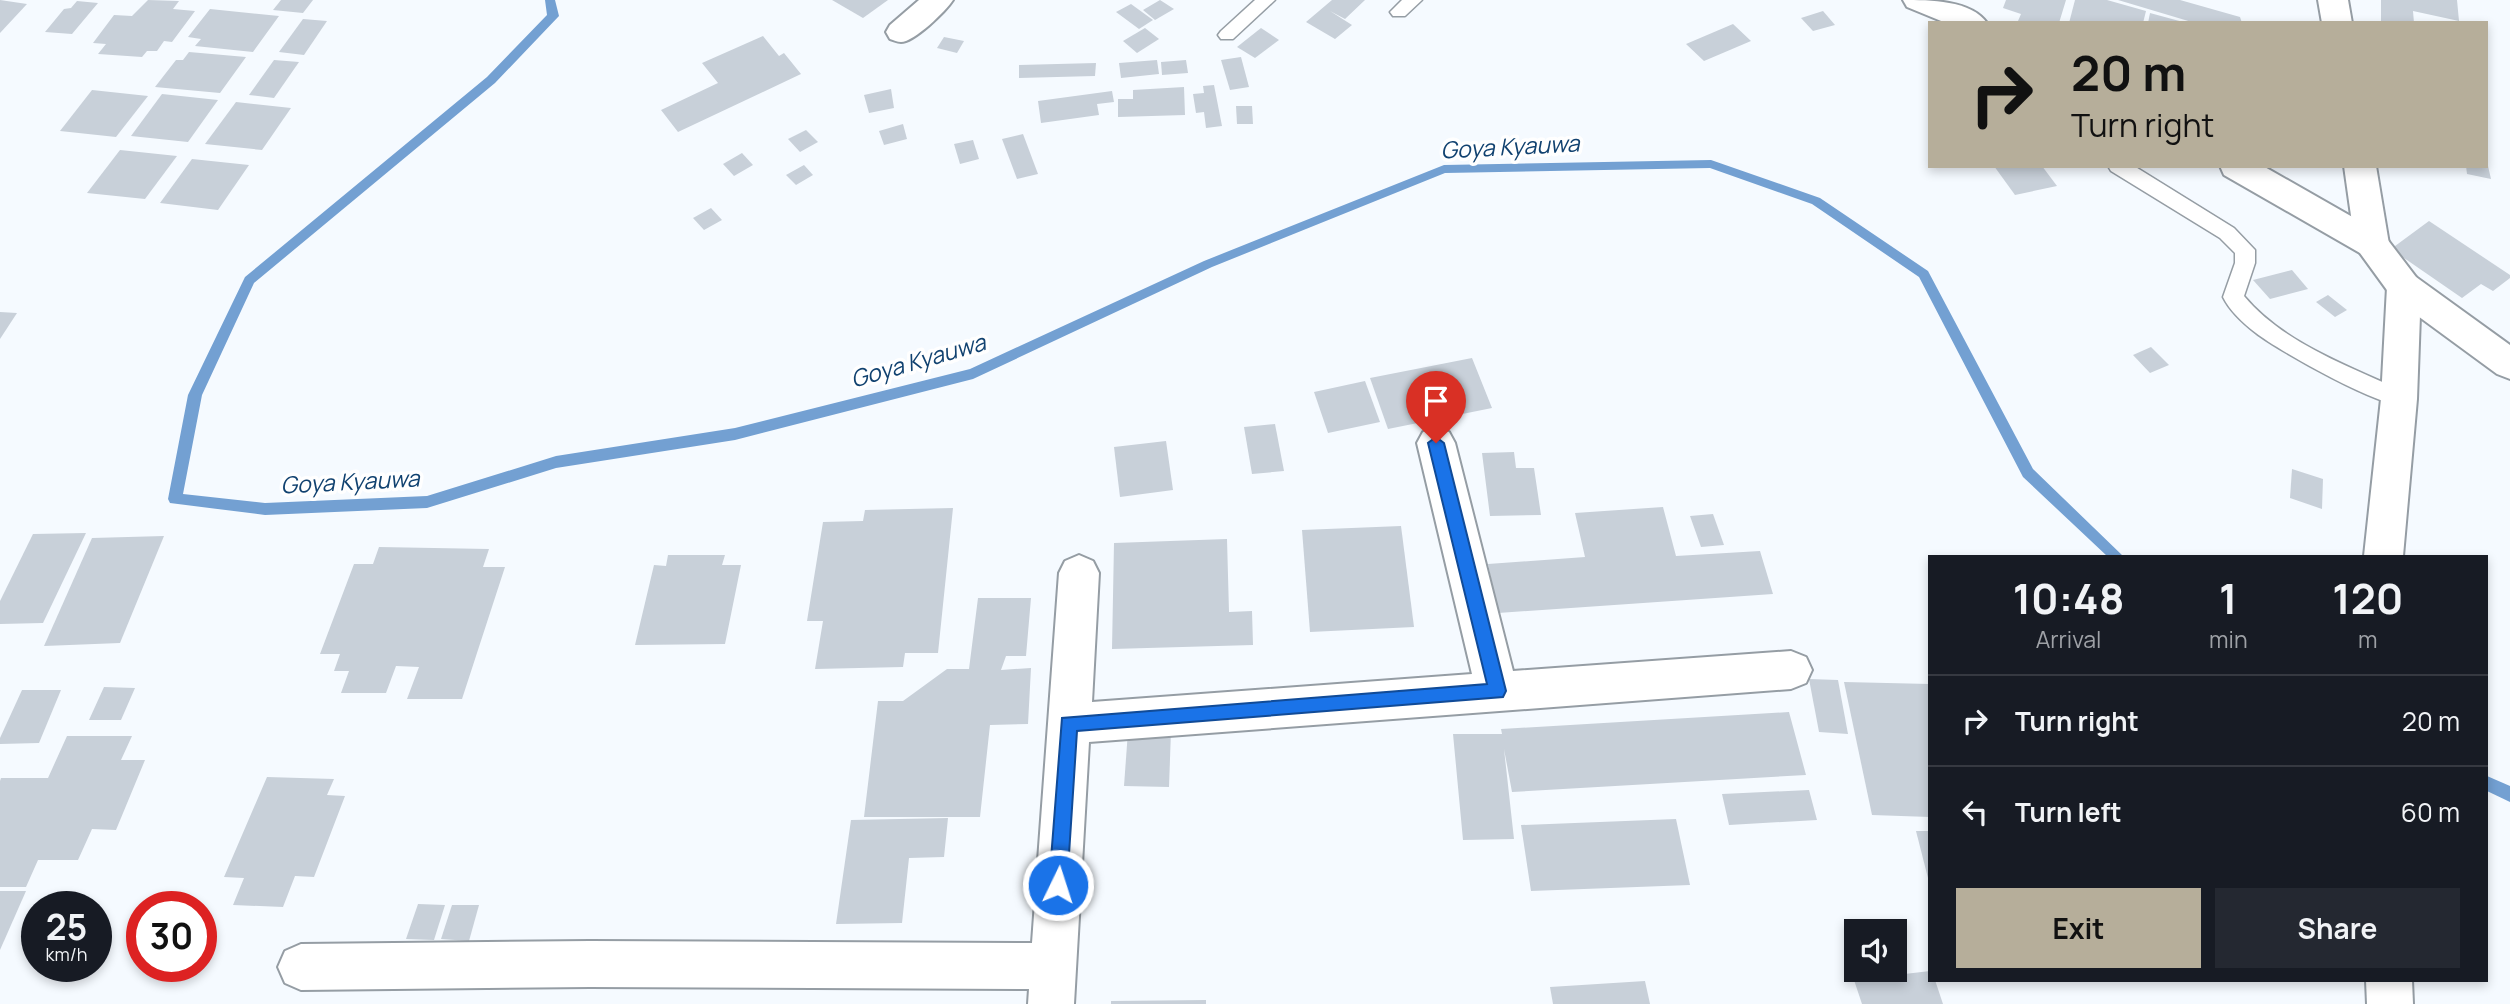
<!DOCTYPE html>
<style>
:root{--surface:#171b24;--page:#242831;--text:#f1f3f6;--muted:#9ea1a6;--line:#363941;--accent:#b6ae9a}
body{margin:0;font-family:Manrope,sans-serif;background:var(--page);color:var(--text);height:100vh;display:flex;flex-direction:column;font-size:26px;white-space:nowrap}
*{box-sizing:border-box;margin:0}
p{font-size:23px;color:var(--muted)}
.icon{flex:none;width:38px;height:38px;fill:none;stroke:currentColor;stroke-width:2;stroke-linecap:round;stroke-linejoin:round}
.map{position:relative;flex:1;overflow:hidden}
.side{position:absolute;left:1928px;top:555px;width:560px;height:427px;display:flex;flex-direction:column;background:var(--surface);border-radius:0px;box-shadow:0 4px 10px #0003}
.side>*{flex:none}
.banner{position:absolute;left:1928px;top:21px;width:560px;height:147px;border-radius:0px;box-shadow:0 4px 10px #0003;background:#b6ae9a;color:#111;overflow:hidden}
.controls{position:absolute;left:1844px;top:919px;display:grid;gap:14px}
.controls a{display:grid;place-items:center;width:63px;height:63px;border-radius:0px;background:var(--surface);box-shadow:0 4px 10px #0003;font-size:35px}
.speed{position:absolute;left:21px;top:891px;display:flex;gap:14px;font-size:35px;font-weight:700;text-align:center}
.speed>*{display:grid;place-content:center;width:91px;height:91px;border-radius:50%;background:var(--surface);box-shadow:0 4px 10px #0003;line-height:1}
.speed small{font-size:18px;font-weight:400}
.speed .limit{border:10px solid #d22;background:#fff;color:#111}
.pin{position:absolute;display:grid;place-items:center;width:60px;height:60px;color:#fff;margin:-72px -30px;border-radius:50% 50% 50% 0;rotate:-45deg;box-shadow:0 0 7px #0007}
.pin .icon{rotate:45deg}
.me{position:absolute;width:77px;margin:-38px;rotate:4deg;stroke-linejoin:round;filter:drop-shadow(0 0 5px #0008)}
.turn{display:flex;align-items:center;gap:24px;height:147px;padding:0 28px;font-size:32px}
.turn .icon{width:91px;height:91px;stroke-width:2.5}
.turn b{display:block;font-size:49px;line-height:60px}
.eta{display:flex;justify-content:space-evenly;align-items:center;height:119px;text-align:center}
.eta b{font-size:42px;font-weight:700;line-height:49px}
.primary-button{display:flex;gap:14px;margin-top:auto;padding:14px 28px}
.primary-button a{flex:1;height:80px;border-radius:0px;background:var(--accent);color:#111;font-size:28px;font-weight:700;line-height:80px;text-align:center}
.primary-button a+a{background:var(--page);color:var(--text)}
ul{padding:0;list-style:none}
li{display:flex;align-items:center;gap:21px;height:91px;padding:0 28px;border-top:2px solid var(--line)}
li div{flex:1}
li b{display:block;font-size:26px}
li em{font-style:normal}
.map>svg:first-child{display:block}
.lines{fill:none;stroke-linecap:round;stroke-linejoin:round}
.stream{fill:#73a0d2;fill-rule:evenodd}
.building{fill:#c8d0d9}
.service-casing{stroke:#959da4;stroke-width:3}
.minor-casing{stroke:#959da4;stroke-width:4}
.tertiary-casing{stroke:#959da4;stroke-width:4}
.service{fill:#fff;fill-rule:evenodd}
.minor{fill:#fff;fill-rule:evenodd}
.tertiary{fill:#fff;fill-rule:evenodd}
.route{fill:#1a73e8;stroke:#114b97;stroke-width:2}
.labels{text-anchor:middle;stroke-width:7;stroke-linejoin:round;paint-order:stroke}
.water-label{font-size:23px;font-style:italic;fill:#114270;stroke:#fff}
</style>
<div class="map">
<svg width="2510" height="1004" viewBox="0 0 2510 1004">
<rect width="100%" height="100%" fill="#f5faff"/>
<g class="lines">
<g class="stream">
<polygon points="545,0 555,0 559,16 495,83 254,283 202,395 183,494 265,503 427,496 556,456 735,428 970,369 1204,261 1444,165 1711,160 1820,198 1928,271 2033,469 2123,556 2107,556 2023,477 1919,277 1812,204 1710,168 1445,173 1212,267 973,379 735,440 556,468 427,508 265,515 170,503 168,499 188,395 245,277 487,77 547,15"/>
<polygon points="2487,776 2510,786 2510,802 2487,791"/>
</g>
</g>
<g class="building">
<polygon points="0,0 27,4 0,33"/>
<polygon points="148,0 179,1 173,9 195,11 172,42 164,41 157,51 147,51 142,57 98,54 106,44 93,43 114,15 132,16"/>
<polygon points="281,0 313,0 303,13 273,10"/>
<polygon points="832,0 888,0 863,18"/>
<polygon points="1160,0 1174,9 1155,20 1143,10"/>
<polygon points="1332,0 1365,0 1345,19 1330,11 1352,25 1335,39 1306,22"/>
<polygon points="2006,0 2066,0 2059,23 2018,21 2021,14 2003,8"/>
<polygon points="2075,0 2107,0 2146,11 2143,23 2069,23"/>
<polygon points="2118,0 2180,0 2240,17 2242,23 2195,23"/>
<polygon points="2381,0 2457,0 2459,21 2413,11 2414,23 2381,23"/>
<polygon points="77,1 98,3 72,34 45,32 64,9 71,8"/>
<polygon points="1131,4 1153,20 1139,29 1116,12"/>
<polygon points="210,9 279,16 253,52 195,46 201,39 188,37"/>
<polygon points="1823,11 1835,25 1813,31 1801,18"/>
<polygon points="2150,13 2183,22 2183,23 2148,23"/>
<polygon points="303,19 327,21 304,55 279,52"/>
<polygon points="1733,24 1751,41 1704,61 1686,44"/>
<polygon points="1145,28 1159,39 1137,53 1123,41"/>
<polygon points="1261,28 1279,40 1255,58 1237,47"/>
<polygon points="763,36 779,56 784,53 801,74 678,132 661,110 718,83 702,63"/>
<polygon points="944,37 964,41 957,53 937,48"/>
<polygon points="189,52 246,57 220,93 155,87 176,60 183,60"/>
<polygon points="1241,57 1249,87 1230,90 1221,60"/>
<polygon points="274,60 299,62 274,98 249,95"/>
<polygon points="1157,60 1159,74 1121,78 1119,63"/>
<polygon points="1186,60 1188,73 1162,75 1161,62"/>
<polygon points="1096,63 1095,76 1019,78 1019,65"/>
<polygon points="1214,85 1222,126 1206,128 1204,112 1196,113 1193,94 1204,93 1203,86"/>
<polygon points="1184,87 1185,115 1118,117 1118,99 1133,99 1133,90"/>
<polygon points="891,89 894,108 869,113 864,95"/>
<polygon points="92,90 148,96 116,137 60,131"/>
<polygon points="1112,91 1114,102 1097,104 1099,115 1041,123 1038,101"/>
<polygon points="162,94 218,100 188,142 131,136"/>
<polygon points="236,102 291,108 262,150 205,144"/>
<polygon points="1236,106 1252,106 1253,124 1237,124"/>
<polygon points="903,124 907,139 884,145 879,131"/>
<polygon points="806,130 818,142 800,152 788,139"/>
<polygon points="1023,134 1038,174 1017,179 1002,139"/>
<polygon points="973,140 979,159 960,164 954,144"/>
<polygon points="120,150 177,156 145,199 87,193"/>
<polygon points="742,153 753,165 734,176 723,164"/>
<polygon points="192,159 249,165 218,210 160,203"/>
<polygon points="804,165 813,175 796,185 786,175"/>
<polygon points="1994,166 2042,166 2057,186 2015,195"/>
<polygon points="2466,166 2488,166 2491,179 2467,174"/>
<polygon points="711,208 722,220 704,230 693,218"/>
<polygon points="2429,221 2510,275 2510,278 2493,291 2481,284 2462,298 2391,249"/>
<polygon points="2292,270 2308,289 2270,299 2253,280"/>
<polygon points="2328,295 2347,310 2335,317 2316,302"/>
<polygon points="0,312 17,313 0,339"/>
<polygon points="2151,347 2169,365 2150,373 2133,355"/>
<polygon points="1472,358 1492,408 1388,429 1370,378"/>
<polygon points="1365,381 1380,422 1328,433 1314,392"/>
<polygon points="1275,424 1284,471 1252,474 1244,427"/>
<polygon points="1166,441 1173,490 1120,497 1114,447"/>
<polygon points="1514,452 1516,468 1534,468 1541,515 1490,516 1482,453"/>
<polygon points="2292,469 2323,479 2322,509 2290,498"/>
<polygon points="1663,507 1676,556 1760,551 1773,594 1498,613 1488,564 1585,557 1575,513"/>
<polygon points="953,508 938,653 905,653 903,667 815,669 823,621 807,621 823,522 863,521 865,510"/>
<polygon points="1713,514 1724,545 1701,547 1690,516"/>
<polygon points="1401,526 1414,627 1310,632 1302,530"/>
<polygon points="86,533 43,623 0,624 0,601 33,534"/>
<polygon points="164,536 120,643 44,646 92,538"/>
<polygon points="1227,539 1229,612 1252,611 1253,645 1112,649 1114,543"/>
<polygon points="379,547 489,549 483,567 505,567 462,699 407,699 419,667 396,666 386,693 341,693 349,671 334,671 340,654 320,654 354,564 373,564"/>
<polygon points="668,555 725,555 722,565 741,565 725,644 635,645 654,565 666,566"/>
<polygon points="978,598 1031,598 1026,656 1006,656 1001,670 1031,668 1028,724 990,725 980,817 864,817 878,701 903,701 947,669 969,669"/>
<polygon points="1809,679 1838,680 1848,734 1819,732"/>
<polygon points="1844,682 1930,684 1930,817 1872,815"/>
<polygon points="104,687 135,688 121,720 89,720"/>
<polygon points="22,690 61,690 39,743 0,744 0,738"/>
<polygon points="1789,712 1806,775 1512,792 1504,749 1514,839 1463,840 1453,734 1502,734 1501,729"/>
<polygon points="1128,731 1171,731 1169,787 1124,786"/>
<polygon points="67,736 132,736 121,760 145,760 116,830 92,829 78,860 38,860 26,887 0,887 0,781 1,778 48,778"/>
<polygon points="267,777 334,779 327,795 345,796 314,877 295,876 283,907 233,905 244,878 224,877"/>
<polygon points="1809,790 1817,820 1729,825 1722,794"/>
<polygon points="948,818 944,857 909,858 902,923 836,924 851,820"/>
<polygon points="1676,819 1690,885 1531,891 1521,825"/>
<polygon points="1916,831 1930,831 1930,882 1929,882"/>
<polygon points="0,891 26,891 0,950"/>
<polygon points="418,904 445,905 434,940 406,939"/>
<polygon points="452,905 479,905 469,941 441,939"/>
<polygon points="1930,971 1930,980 1935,980 1943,1004 1862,1004 1854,980"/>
<polygon points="1645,981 1650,1004 1553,1004 1550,987"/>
<polygon points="1206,1000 1206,1004 1111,1004 1111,1001"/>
</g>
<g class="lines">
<g class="service-casing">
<g id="service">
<polygon points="1255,0 1275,0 1233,39 1221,39 1218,35 1221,31"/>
<polygon points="1402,0 1422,0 1405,16 1393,16 1390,12"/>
<path d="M2108 166H2134L2234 228 2255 250V263L2244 296C2284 344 2351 367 2407 393L2410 399 2407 405C2387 412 2276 349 2256 333 2243 323 2230 311 2223 297L2235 263V253L2220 238 2111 171Z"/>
</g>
</g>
<g class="minor-casing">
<g id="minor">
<path d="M919 0H953C946 11 914 42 901 42 897 42 894 40 890 39L886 32 890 25Z"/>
<polygon points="2318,0 2348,0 2352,23 2322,23"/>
<polygon points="2344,166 2376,166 2389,244 2384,253 2372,257 2360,253 2355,244"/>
<polygon points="2404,273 2416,277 2421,287 2417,399 2403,556 2364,556 2381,399 2387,287 2392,277"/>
<polygon points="1436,427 1449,432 1455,443 1513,671 1791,651 1806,657 1812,670 1806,683 1791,689 1089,742 1074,1004 1028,1004 1029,989 590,987 301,990 285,983 278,967 285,951 301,944 590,941 1032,943 1059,573 1065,561 1079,555 1093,561 1099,573 1092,702 1472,674 1417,443 1423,432"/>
<polygon points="2366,980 2412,980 2413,1004 2367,1004"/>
</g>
</g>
<g class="tertiary-casing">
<g id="tertiary">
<path d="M1903 0C1930 0 1971 0 1987 23H1946L1907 7Z"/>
<polygon points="2220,166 2263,166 2384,235 2416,277 2510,345 2510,379 2497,374 2392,297 2360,253 2224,175"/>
</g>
</g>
<use href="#service" class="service"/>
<use href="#minor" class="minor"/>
<use href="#tertiary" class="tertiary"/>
</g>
<polygon class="route" points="1436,437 1444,443 1506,691 1503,697 1077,731 1067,885 1065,892 1058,894 1051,892 1049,885 1062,718 1487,684 1428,443"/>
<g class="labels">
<g class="water-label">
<text transform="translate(1510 147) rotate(-3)" y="8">Goya Kyauwa</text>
<text transform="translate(918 361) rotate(-16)" y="8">Goya Kyauwa</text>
<text transform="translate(350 482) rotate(-3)" y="8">Goya Kyauwa</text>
</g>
</g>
</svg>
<div class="controls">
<a><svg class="icon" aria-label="sound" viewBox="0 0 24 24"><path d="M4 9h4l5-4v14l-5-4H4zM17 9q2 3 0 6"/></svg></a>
</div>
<div class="speed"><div>25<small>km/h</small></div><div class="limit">30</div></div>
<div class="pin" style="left:1436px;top:443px;background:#d93025"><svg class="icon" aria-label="arrive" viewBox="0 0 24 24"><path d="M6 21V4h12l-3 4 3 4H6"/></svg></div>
<svg class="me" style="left:1058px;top:885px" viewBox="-20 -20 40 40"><circle r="17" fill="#1a73e8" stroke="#fff" stroke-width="3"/><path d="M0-11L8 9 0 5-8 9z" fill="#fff"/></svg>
<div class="banner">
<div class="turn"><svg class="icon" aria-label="right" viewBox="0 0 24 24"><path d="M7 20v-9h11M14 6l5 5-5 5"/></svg><div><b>20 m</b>Turn right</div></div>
</div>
<section class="side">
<div class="eta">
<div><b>10:48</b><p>Arrival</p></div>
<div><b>1</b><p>min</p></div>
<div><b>120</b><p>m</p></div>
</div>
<ul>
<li><svg class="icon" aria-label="right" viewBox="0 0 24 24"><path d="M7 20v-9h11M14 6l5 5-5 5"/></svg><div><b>Turn right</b></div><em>20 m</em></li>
<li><svg class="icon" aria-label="left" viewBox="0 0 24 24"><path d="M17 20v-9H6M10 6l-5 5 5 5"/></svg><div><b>Turn left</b></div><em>60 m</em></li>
</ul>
<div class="primary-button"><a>Exit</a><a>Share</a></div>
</section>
</div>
